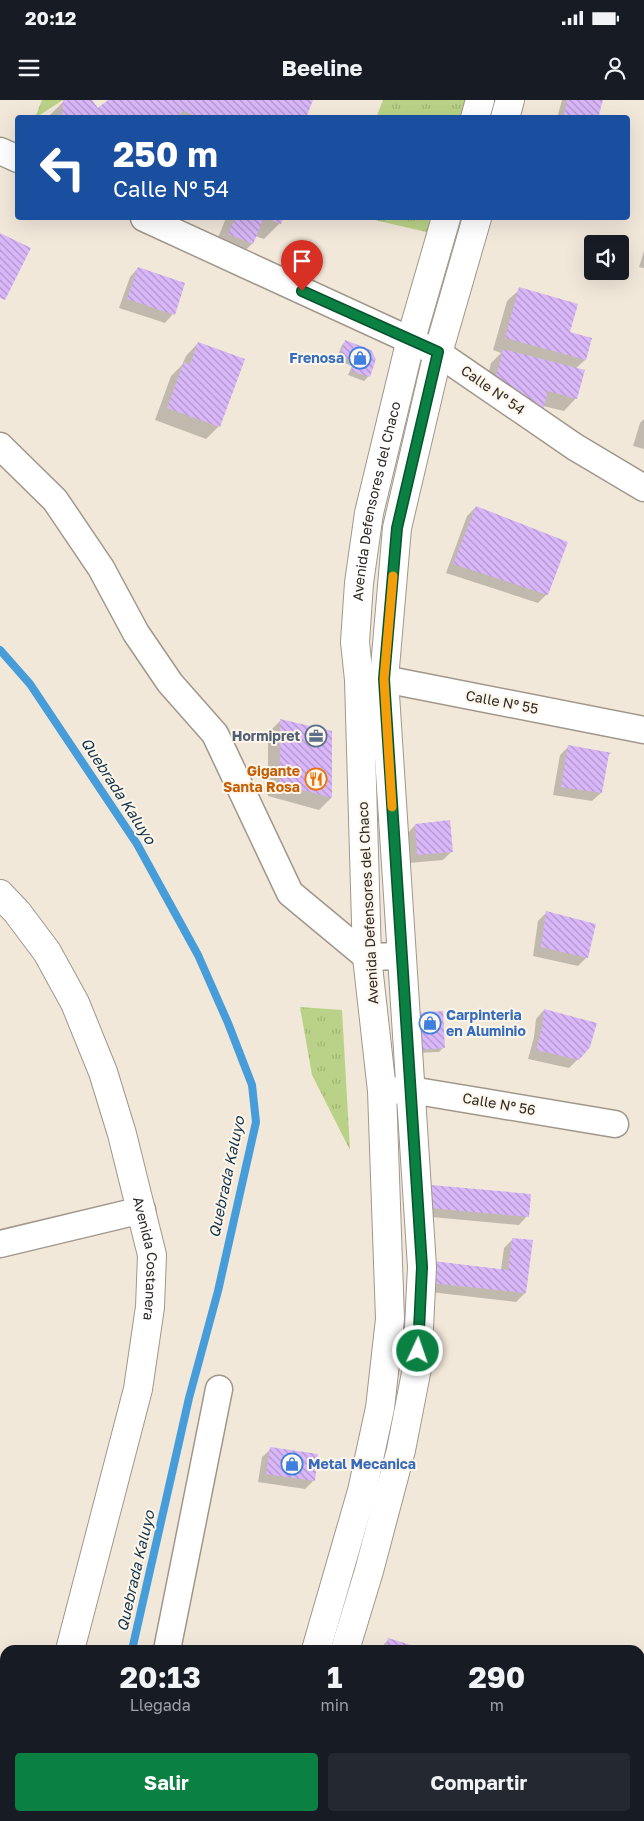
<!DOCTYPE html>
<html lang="es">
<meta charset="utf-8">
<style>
:root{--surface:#171b24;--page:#242831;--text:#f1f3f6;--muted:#9ea1a6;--accent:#0b8043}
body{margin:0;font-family:"Golos Text",sans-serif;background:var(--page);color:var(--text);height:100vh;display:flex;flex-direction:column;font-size:19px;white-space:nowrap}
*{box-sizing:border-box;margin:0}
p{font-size:16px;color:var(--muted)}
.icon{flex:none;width:28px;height:28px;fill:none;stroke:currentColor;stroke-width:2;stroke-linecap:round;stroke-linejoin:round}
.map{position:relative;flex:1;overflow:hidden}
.panel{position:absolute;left:0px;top:1545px;width:645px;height:176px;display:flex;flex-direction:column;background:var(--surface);border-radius:15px 15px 0 0;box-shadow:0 5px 20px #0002}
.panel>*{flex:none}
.top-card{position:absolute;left:15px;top:15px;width:615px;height:105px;border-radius:5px;box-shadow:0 5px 20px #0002;background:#1a4fa0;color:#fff;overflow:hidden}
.tools{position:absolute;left:584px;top:135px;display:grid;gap:10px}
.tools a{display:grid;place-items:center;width:45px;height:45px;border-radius:5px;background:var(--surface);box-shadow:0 5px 20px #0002;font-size:25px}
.pin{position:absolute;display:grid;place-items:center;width:42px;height:42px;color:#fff;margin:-51px -21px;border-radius:50% 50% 50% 0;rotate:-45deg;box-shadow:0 0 5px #0007}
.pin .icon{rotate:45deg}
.me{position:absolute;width:55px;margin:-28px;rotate:3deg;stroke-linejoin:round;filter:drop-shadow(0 0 4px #0008)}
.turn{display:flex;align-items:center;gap:18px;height:105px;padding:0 15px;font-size:22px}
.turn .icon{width:65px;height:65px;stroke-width:2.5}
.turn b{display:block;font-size:35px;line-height:42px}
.eta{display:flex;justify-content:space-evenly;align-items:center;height:85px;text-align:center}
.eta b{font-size:30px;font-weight:700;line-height:35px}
.cta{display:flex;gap:10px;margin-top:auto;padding:10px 15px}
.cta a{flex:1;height:58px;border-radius:5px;background:var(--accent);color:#fff;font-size:20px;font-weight:700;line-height:58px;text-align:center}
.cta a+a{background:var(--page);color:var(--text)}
.status{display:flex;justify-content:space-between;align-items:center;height:35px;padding:0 25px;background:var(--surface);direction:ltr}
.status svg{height:14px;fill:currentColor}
header{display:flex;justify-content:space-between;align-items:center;height:65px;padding:0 15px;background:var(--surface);font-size:22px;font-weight:700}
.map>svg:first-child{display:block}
.grass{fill:url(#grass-tufts)}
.shadow{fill:#0003}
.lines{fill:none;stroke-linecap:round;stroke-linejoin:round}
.stream{stroke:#479dd9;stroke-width:8}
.building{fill:url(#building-back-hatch)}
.minor-casing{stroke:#a0978a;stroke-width:29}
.major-casing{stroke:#a0978a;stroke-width:30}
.minor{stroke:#fff;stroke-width:26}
.major{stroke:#fff;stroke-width:28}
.route-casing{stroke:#07532c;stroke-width:12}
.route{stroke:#0b8043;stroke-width:9}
.slow{stroke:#f59e0b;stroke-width:9}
.labels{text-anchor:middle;stroke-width:4;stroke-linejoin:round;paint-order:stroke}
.shop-label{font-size:14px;font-weight:bold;fill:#366cbe;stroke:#fef6ea;text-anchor:start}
.street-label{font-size:14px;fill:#2e2a25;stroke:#fef6ea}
.service-label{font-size:14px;font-weight:bold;fill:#4e5e75;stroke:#fef6ea;text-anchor:end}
.food-label{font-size:14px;font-weight:bold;fill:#c56008;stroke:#fef6ea;text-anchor:end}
.water-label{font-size:15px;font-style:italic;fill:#11354e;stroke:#fef6ea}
</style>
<div class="status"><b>20:12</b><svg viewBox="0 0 49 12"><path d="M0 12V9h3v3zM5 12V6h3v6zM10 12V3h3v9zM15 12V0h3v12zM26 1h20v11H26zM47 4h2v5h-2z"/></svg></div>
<header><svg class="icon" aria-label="menu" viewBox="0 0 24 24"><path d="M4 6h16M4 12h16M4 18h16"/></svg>Beeline<svg class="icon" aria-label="person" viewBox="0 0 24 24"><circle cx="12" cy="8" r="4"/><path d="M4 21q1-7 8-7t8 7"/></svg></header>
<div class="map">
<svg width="644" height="1721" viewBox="0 0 644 1721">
<defs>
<pattern id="grass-tufts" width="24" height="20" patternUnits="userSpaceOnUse" patternTransform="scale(1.25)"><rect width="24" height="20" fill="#bad287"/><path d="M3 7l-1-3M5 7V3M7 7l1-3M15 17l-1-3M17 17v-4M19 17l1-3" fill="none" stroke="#a0b474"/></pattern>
<pattern id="building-back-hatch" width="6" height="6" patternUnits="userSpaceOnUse" patternTransform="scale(1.25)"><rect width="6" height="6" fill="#d9b7f9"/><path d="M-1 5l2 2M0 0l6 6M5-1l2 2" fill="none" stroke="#b095c9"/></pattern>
</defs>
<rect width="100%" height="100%" fill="#f2e8da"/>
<g class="grass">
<polygon points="42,0 63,0 35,18"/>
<polygon points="383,0 473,0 468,17 376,18"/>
<polygon points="366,118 439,118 435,134"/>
<polygon points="300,907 342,910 350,1050 312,975"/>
</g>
<g class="shadow">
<polygon points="65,0 90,0 98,10 110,0 312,0 305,18 47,18"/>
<polygon points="562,0 601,0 597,18 557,18"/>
<polygon points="226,118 282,118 280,123 264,139 255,136 252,144 236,159 213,150"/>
<polygon points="644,151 644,168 639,167"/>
<polygon points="138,168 173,214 165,223 119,208 130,177"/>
<polygon points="520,189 569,233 591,239 585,260 575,269 576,298 564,311 543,306 529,327 484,302 482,297 491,263 501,253 493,250 507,201"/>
<polygon points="346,241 375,260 368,277 364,281 348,275 352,266 336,260 342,245"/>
<polygon points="198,243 219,326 206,339 155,320 171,276 182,265 186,256"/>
<polygon points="644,319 644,349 633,346 640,323"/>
<polygon points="476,407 547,494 538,503 446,473 467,416"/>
<polygon points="281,620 331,698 319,710 268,696 268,633"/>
<polygon points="569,646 610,653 607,656 601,693 592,701 553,695 560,655"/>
<polygon points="415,725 452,751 443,760 409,763 407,734"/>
<polygon points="547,812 587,857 578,866 533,856 538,821"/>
<polygon points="544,910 578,959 569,968 528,959 534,937 536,919"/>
<polygon points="412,918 444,947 439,952 414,953"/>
<polygon points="431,1086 527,1116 519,1125 421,1116 423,1095"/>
<polygon points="513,1139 525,1193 516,1202 422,1191 424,1171 501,1170 504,1148"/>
<polygon points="271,1349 314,1380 305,1389 258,1382 262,1357"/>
<polygon points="389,1539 425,1550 379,1550"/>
</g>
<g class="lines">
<polyline class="stream" points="0,550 30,584 137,744 198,855 228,923 252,985 256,1022 218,1191 189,1298 132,1550"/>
</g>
<g class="building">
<polygon points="63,0 92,0 98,8 108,0 313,0 306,18 200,18 184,11 175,18 64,18 62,15"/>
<polygon points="567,0 603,0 598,18 563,18"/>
<polygon points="235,118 264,118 253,144 228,134"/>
<polygon points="265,118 283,118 281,124"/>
<polygon points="0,133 31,148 5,200 0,198"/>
<polygon points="138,167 185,183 175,215 127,199"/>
<polygon points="519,187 578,204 570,232 592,238 586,260 505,238"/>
<polygon points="345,240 371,250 376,259 370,277 351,271 355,262 340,256"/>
<polygon points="198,242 245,259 220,327 167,308 184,262 190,265"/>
<polygon points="503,249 585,270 577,299 548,291 542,315 494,284"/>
<polygon points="476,406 568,442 548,495 453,464"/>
<polygon points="280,619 332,631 332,698 280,684"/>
<polygon points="568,645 612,653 609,654 602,693 561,687"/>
<polygon points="450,720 453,752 417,755 415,724"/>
<polygon points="546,811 596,824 588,858 541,847"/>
<polygon points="544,909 597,923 590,947 579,960 536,950 542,927"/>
<polygon points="443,911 445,948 418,950 416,913"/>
<polygon points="431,1085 531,1094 529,1117 429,1108"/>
<polygon points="512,1138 533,1140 526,1193 430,1183 433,1161 508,1170"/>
<polygon points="270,1347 318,1354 315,1381 266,1374"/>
<polygon points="388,1538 427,1550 385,1550"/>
</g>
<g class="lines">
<g class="minor-casing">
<g id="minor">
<polyline points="0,51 18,59"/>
<polyline points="144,118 438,253 575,347 644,388"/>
<polyline points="0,346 55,400 101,468 136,533 170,583 215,634 290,793 367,857 401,856"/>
<polyline points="362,580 384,579 644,630"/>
<polyline points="382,991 411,990 615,1024"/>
<polyline points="0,1144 142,1110"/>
<polyline points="167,1550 219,1289"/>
<polyline points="454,1716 466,1721"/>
<polyline points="71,1721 71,1716"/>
</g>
</g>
<g class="major-casing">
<g id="major">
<polyline points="475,18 480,0"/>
<polyline points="505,18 510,0"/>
<path id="s1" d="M0 794 17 812 47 852 75 903 103 972 122 1034 152 1155 150 1207 138 1289 70 1550"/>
<path id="s2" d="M316 1550 362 1391 380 1308 390 1219 382 991 367 857 359 580 355 542 359 483 369 413 411 239 446 118"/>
<polyline points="345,1550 369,1471 401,1350 417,1268 422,1167 384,579 397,428 438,253 477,118"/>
<polyline points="23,1721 25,1716"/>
<polyline points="263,1721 264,1716"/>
<polyline points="290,1721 291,1716"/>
</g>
</g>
<use href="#minor" class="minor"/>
<use href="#major" class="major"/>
</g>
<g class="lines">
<g class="route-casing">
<polyline id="route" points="302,191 438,252 397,428 384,579 422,1167 418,1251"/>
</g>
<use href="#route" class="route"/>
<polyline class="slow" points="392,707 384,579 393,476"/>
</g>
<defs>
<g id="shop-ring" transform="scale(1.125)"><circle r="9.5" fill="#fef6ea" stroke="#3f7fe0" stroke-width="1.5"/><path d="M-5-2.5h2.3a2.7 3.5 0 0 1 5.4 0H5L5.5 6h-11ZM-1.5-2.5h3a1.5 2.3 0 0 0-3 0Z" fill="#3f7fe0"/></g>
<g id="office-ring" transform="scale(1.125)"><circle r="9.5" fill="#fef6ea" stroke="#5c6f8a" stroke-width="1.5"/><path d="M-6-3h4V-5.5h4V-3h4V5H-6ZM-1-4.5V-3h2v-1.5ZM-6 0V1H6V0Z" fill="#5c6f8a"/></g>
<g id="restaurant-ring" transform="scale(1.125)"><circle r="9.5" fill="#fef6ea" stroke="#e8710a" stroke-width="1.5"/><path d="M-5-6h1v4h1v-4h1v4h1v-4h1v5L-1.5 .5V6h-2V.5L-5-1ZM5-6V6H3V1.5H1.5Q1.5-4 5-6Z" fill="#e8710a"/></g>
</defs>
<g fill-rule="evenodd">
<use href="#shop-ring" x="360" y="258"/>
<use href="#office-ring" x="316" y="636"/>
<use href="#restaurant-ring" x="316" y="679"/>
<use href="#shop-ring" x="430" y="923"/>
<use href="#shop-ring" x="292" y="1364"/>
</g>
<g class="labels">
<g class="shop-label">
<text x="344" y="263" text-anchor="end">Frenosa</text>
<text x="446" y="920">Carpinteria<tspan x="446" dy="16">en Aluminio</tspan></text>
<text x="308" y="1369">Metal Mecanica</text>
</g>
<g class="street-label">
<text transform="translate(493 290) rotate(35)" y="5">Calle Nº 54</text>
<text dy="5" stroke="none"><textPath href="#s2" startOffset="1161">Avenida Defensores del Chaco</textPath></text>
<text transform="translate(502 602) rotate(11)" y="5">Calle Nº 55</text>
<text transform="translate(368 803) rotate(-93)" y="5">Avenida Defensores del Chaco</text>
<text transform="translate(499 1004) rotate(10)" y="5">Calle Nº 56</text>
<text dy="5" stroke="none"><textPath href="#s1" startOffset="400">Avenida Costanera</textPath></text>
</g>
<g class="service-label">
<text x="300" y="641">Hormipret</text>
</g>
<g class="food-label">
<text x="300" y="676">Gigante<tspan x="300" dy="16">Santa Rosa</tspan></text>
</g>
<g class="water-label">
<text transform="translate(118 691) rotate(57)" y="5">Quebrada Kaluyo</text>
<text transform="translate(227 1077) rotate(-78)" y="5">Quebrada Kaluyo</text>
<text transform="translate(136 1471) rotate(-77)" y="5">Quebrada Kaluyo</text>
</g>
</g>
</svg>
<div class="tools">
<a><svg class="icon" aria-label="sound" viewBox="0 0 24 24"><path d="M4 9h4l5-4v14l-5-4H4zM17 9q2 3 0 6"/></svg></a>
</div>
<div class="pin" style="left:302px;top:191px;background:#d93025"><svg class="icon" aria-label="arrive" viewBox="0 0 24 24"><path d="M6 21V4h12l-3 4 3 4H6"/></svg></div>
<svg class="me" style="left:418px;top:1251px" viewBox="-20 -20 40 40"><circle r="17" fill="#0b8043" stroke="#fff" stroke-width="3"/><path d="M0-11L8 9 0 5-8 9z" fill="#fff"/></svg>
<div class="top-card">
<div class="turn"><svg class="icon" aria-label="left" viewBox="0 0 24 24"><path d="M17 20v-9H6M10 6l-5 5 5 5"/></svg><div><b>250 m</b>Calle Nº 54</div></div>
</div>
<section class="panel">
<div class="eta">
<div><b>20:13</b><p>Llegada</p></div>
<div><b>1</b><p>min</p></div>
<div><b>290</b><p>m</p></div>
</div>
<div class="cta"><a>Salir</a><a>Compartir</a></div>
</section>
</div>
